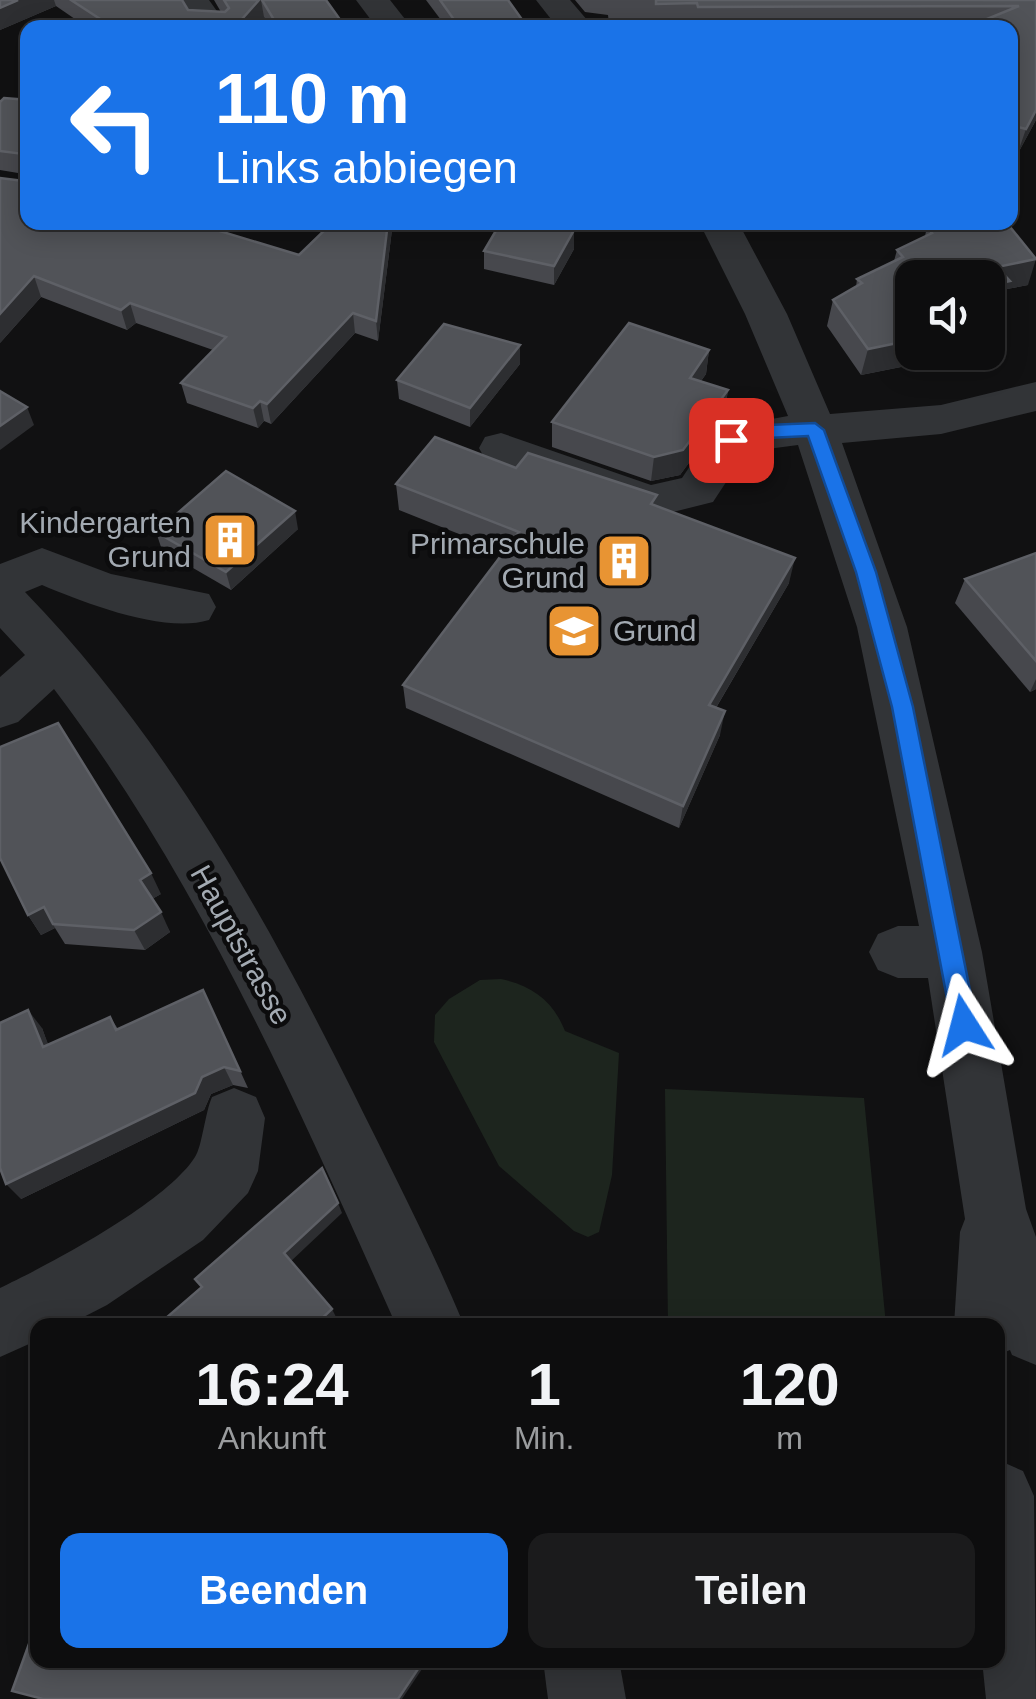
<!DOCTYPE html>
<html lang="de">
<style>
:root{--surface:#0d0d0e;--page:#1b1b1c;--text:#f1f3f6;--muted:#9a9c9e;--line:#2d2d2e;--accent:#1a73e8}
body{margin:0;font-family:Arial,sans-serif;background:var(--page);color:var(--text);height:100vh;display:flex;flex-direction:column;font-size:38px;white-space:nowrap}
*{box-sizing:border-box;margin:0}
p{font-size:32px;color:var(--muted)}
.icon{flex:none;width:55px;height:55px;fill:none;stroke:currentColor;stroke-width:2;stroke-linecap:round;stroke-linejoin:round}
.map{position:relative;flex:1;overflow:hidden}
.drawer{position:absolute;left:30px;top:1318px;width:975px;height:350px;display:flex;flex-direction:column;background:var(--surface);border-radius:20px;box-shadow:0 5px 25px #0003,0 0 0 2px var(--line)}
.drawer>*{flex:none}
.banner{position:absolute;left:20px;top:20px;width:998px;height:210px;border-radius:20px;box-shadow:0 5px 25px #0003,0 0 0 2px var(--line);background:#1a73e8;color:#fff;overflow:hidden}
.controls{position:absolute;left:895px;top:260px;display:grid;gap:20px}
.controls a{display:grid;place-items:center;width:110px;height:110px;border-radius:20px;background:var(--surface);box-shadow:0 5px 25px #0003,0 0 0 2px var(--line);font-size:50px}
.pin{position:absolute;display:grid;place-items:center;width:85px;height:85px;color:#fff;margin:-42px;border-radius:20px;box-shadow:0 5px 15px #0006}
.me{position:absolute;width:110px;margin:-55px;rotate:351deg;stroke-linejoin:round;filter:drop-shadow(0 0 8px #0008)}
.turn{display:flex;align-items:center;gap:35px;height:210px;padding:0 30px;font-size:45px}
.turn .icon{width:130px;height:130px;stroke-width:2.5}
.turn b{display:block;font-size:70px;line-height:85px}
.eta{display:flex;justify-content:space-evenly;align-items:center;height:170px;text-align:center}
.eta b{font-size:60px;font-weight:700;line-height:70px}
.button{display:flex;gap:20px;margin-top:auto;padding:20px 30px}
.button a{flex:1;height:115px;border-radius:20px;background:var(--accent);color:#fff;font-size:40px;font-weight:700;line-height:115px;text-align:center}
.button a+a{background:var(--page);color:var(--text)}
.map>svg:first-child{display:block}
.green{fill:#1d251e}
.lines{fill:none;stroke-linecap:round;stroke-linejoin:round}
.minor{fill:#323437;fill-rule:evenodd}
.wall{fill:#47484d}
.shaded-wall{fill:#2d2e31}
.building{fill:#515358;stroke:#5e6066;stroke-width:2.5}
.route{fill:#1a73e8;stroke:#114b97;stroke-width:2.5}
.labels{text-anchor:middle;stroke-width:9;stroke-linejoin:round;paint-order:stroke}
.poi-label{font-size:30px;fill:#a3aab2;stroke:#0c0c0d;text-anchor:end}
.street-label{font-size:30px;fill:#a3aab2;stroke:#0c0c0d}
</style>
<div class="map">
<svg width="1036" height="1699" viewBox="0 0 1036 1699">
<rect width="100%" height="100%" fill="#111112"/>
<g class="green">
<path d="M501 979C533 986 553 1001 565 1031L619 1053 612 1175 599 1232 588 1237 574 1231 499 1166 434 1042 435 1015 449 999 480 980Z"/>
<polygon points="665,1089 864,1098 886,1325 668,1325"/>
</g>
<g class="lines">
<g class="minor">
<polygon points="176,0 209,0 229,28 195,28"/>
<polygon points="356,0 390,0 412,28 377,28"/>
<polygon points="536,0 570,0 594,28 558,28"/>
<polygon points="699,222 738,222 787,314 830,414 941,405 1036,382 1036,411 941,434 842,443 907,627 982,952 1026,1209 1036,1237 1036,1365 1012,1355 1010,1350 998,1355 998,1325 954,1325 960,1232 965,1219 928,978 898,978 878,970 869,952 878,934 898,926 919,926 857,627 798,445 746,452 713,502 649,518 485,459 479,448 485,437 501,433 651,485 682,478 715,429 788,416 745,314"/>
<path d="M42 548 111 574 209 594 216 607 209 620C164 634 85 603 42 585L25 592C165 736 264 914 353 1092 391 1169 431 1246 464 1325H396C298 1106 200 881 54 689L18 722 0 728V677L25 655 0 628V564Z"/>
<path d="M234 1088 256 1097 265 1118 258 1171 248 1193 203 1240 107 1305 68 1325H38V1340L0 1357V1288C50 1264 166 1203 195 1157 202 1147 205 1113 212 1097Z"/>
<polygon points="998,1460 1023,1471 1034,1496 1036,1699 986,1699 982,1660 998,1660"/>
<polygon points="543,1660 619,1660 626,1699 548,1699"/>
</g>
</g>
<g class="wall">
<polygon points="0,0 182,0 188,10 221,12 214,0 326,0 346,28 270,28 264,17 255,28 88,28 56,6 0,30"/>
<polygon points="426,0 508,0 528,28 447,28"/>
<polygon points="575,0 1036,0 1036,120 1017,155 1010,153 1010,28 654,28 654,24 609,24 608,15 585,12"/>
<polygon points="0,102 207,228 299,255 333,222 393,222 378,341 355,333 271,424 264,421 258,428 187,403 181,383 213,350 136,323 127,330 41,297 0,343 24,174 0,170"/>
<polygon points="927,227 1028,285 1007,289 1001,307 988,310 988,278 912,278 941,359 861,375 827,326 833,300 856,287 857,279 894,261 897,250 925,236"/>
<polygon points="574,249 554,285 484,269 484,251"/>
<polygon points="709,350 706,374 701,381 728,390 724,415 680,475 651,481 552,447 552,422"/>
<polygon points="520,364 470,427 399,399 397,380"/>
<polygon points="516,468 656,506 789,583 716,708 720,735 679,828 406,708 403,685 504,552 399,510 396,484"/>
<polygon points="298,529 231,590 162,550 156,532"/>
<polygon points="1036,553 1036,689 1030,692 955,603 965,579"/>
<polygon points="161,894 152,899 170,932 145,950 65,944 55,928 41,935 28,915"/>
<polygon points="203,990 248,1088 233,1085 211,1094 204,1110 21,1199 42,1028 48,1045 110,1017 118,1029"/>
</g>
<g class="shaded-wall">
<polygon points="18,0 54,0 56,6 0,30 0,8"/>
<polygon points="259,0 261,0 264,17 255,28 234,28"/>
<polygon points="1036,110 1036,120 1017,155 1026,129"/>
<polygon points="187,222 213,222 192,242"/>
<polygon points="388,222 393,222 378,341 376,321"/>
<polygon points="574,230 574,249 554,285 554,266"/>
<polygon points="1036,259 1028,285 1007,289 1001,307 988,310 988,286 997,267"/>
<polygon points="34,276 41,297 0,343 0,314"/>
<polygon points="130,303 136,323 127,330 121,310"/>
<polygon points="353,313 355,333 271,424 267,404"/>
<polygon points="912,340 912,352 943,352 941,359 861,375 868,349"/>
<polygon points="520,345 520,364 470,427 470,408"/>
<polygon points="709,350 706,374 686,402 690,378"/>
<polygon points="728,390 724,415 680,475 651,481 654,457"/>
<polygon points="260,401 264,421 258,428 253,408"/>
<polygon points="27,407 34,425 0,450 0,426"/>
<polygon points="295,511 298,529 231,590 226,572"/>
<polygon points="795,558 789,583 704,728 709,705"/>
<polygon points="1036,679 1036,689 1030,692"/>
<polygon points="725,711 720,735 679,828 683,806"/>
<polygon points="151,873 161,894 150,900 140,880"/>
<polygon points="44,907 55,928 41,935 28,915"/>
<polygon points="161,912 170,932 145,950 134,930"/>
<polygon points="28,1010 42,1028 56,1065 43,1047"/>
<polygon points="224,1067 233,1085 211,1094 204,1110 21,1199 6,1184 202,1077"/>
<polygon points="338,1203 342,1213 289,1263 284,1253"/>
<polygon points="332,1309 336,1317 328,1325 315,1325"/>
<polygon points="424,1660 428,1660 402,1699 398,1699"/>
</g>
<g class="building">
<polygon points="0,0 18,0 0,8"/>
<polygon points="71,0 182,0 188,10 225,12 229,8 224,0 259,0 234,28 114,28"/>
<polygon points="262,0 326,0 346,28 279,28"/>
<polygon points="440,0 508,0 528,28 460,28"/>
<polygon points="656,0 1036,0 1036,110 1026,129 1010,125 1010,28 965,28 1019,6 698,7 697,3 656,4"/>
<polygon points="4,98 28,100 28,222 190,222 299,255 333,222 388,222 376,321 353,313 267,404 260,401 253,408 181,383 226,337 130,303 121,310 34,276 0,314 0,178 24,181 24,154 0,151 0,102"/>
<polygon points="501,222 539,222 574,230 554,266 484,251"/>
<polygon points="938,222 1006,222 1036,259 997,267 1010,281 988,286 988,278 912,278 912,340 868,349 833,300 862,283 857,279 903,257 897,250 932,233 927,227"/>
<polygon points="629,323 709,350 690,378 728,390 683,450 654,457 552,422"/>
<polygon points="444,324 520,345 470,408 397,380"/>
<polygon points="0,391 27,407 0,426"/>
<polygon points="435,437 516,468 528,453 657,495 651,504 795,558 709,705 725,711 683,806 403,685 519,532 396,484"/>
<polygon points="226,471 295,511 226,572 156,532"/>
<polygon points="1036,553 1036,661 965,579"/>
<polygon points="58,723 151,873 140,880 161,912 134,930 53,924 44,907 28,915 0,858 0,747"/>
<polygon points="203,990 240,1071 224,1067 202,1077 195,1093 6,1184 0,1168 0,1023 28,1010 43,1047 110,1017 116,1030"/>
<polygon points="322,1168 338,1203 284,1253 332,1309 315,1325 158,1325 202,1287 195,1279"/>
<polygon points="38,1619 38,1660 424,1660 398,1699 43,1699 12,1691"/>
</g>
<polygon class="route" points="815,423 824,430 876,572 913,707 977,1025 973,1033 964,1037 956,1033 952,1025 892,707 856,572 808,436 767,438 731,447 722,440 724,436 767,425"/>
<defs>
<g id="building-square" transform="scale(2.875)"><rect x="-9" y="-9" width="18" height="18" rx="4" fill="#e89433" stroke="#0c0c0d"/><path d="M-4-6H4V6H1V3H-1V6H-4ZM-2.5-4.3h1.7v1.8h-1.7ZM.8-4.3h1.7v1.8H.8ZM-2.5-1h1.7V.8h-1.7ZM.8-1h1.7V.8H.8Z" fill="#fff"/></g>
<g id="school-square" transform="scale(2.875)"><rect x="-9" y="-9" width="18" height="18" rx="4" fill="#e89433" stroke="#0c0c0d"/><path d="M0-5L7-2L0 1L-7-2ZM-4 1L0 2.5L4 1V4Q0 6-4 4Z" fill="#fff"/></g>
</defs>
<g fill-rule="evenodd">
<use href="#building-square" x="230" y="540"/>
<use href="#building-square" x="624" y="561"/>
<use href="#school-square" x="574" y="631"/>
</g>
<g class="labels">
<g class="poi-label">
<text x="191" y="533">Kindergarten<tspan x="191" dy="34">Grund</tspan></text>
<text x="585" y="554">Primarschule<tspan x="585" dy="34">Grund</tspan></text>
<text x="613" y="641" text-anchor="start">Grund</text>
</g>
<g class="street-label">
<text transform="translate(241 945) rotate(61)" y="10">Hauptstrasse</text>
</g>
</g>
</svg>
<div class="controls">
<a><svg class="icon" aria-label="sound" viewBox="0 0 24 24"><path d="M4 9h4l5-4v14l-5-4H4zM17 9q2 3 0 6"/></svg></a>
</div>
<div class="pin" style="left:731px;top:440px;background:#d93025"><svg class="icon" aria-label="arrive" viewBox="0 0 24 24"><path d="M6 21V4h12l-3 4 3 4H6"/></svg></div>
<svg class="me" style="left:964px;top:1025px" viewBox="-20 -20 40 40"><path d="M0-17L14 15 0 8-14 15z" fill="#1a73e8" stroke="#fff" stroke-width="4"/></svg>
<div class="banner">
<div class="turn"><svg class="icon" aria-label="left" viewBox="0 0 24 24"><path d="M17 20v-9H6M10 6l-5 5 5 5"/></svg><div><b>110 m</b>Links abbiegen</div></div>
</div>
<section class="drawer">
<div class="eta">
<div><b>16:24</b><p>Ankunft</p></div>
<div><b>1</b><p>Min.</p></div>
<div><b>120</b><p>m</p></div>
</div>
<div class="button"><a>Beenden</a><a>Teilen</a></div>
</section>
</div>
